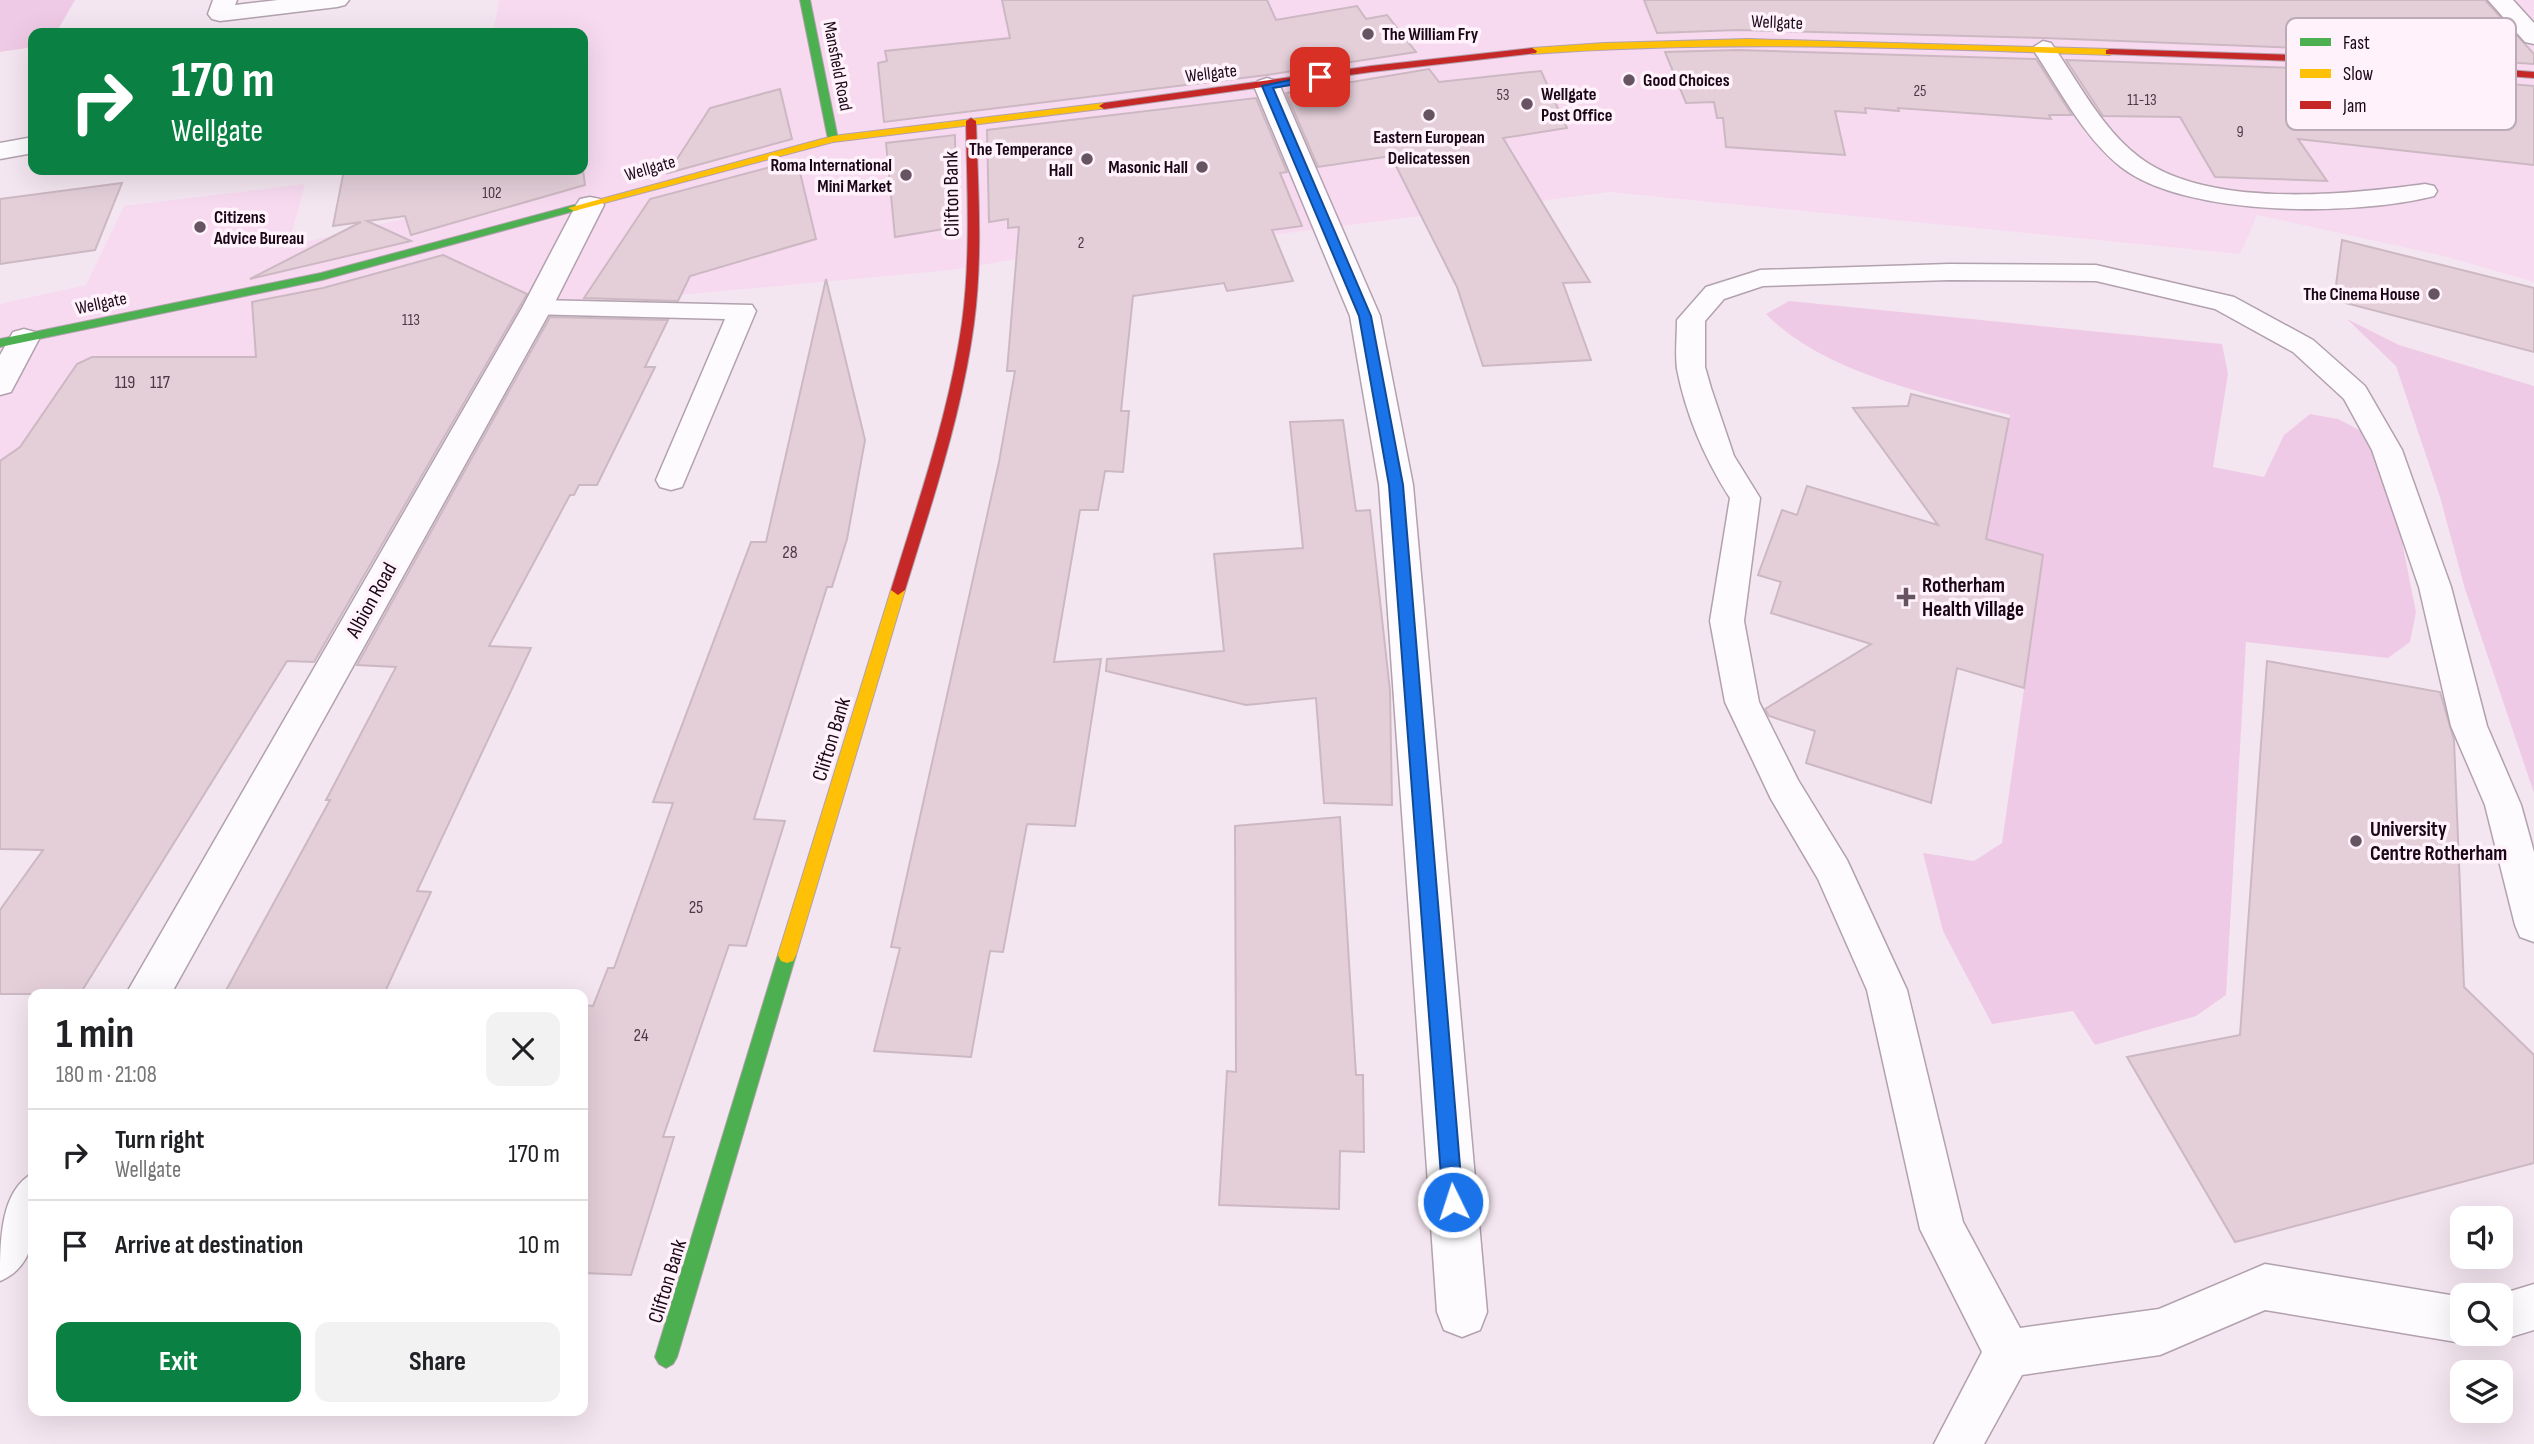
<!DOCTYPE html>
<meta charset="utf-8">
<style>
:root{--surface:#fff;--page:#f2f2f2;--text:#202124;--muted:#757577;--line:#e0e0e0;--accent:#0b8043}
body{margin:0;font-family:"Sofia Sans Condensed",sans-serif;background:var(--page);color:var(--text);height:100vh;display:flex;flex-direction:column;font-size:26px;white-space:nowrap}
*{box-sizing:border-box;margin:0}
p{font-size:23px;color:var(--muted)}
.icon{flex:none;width:38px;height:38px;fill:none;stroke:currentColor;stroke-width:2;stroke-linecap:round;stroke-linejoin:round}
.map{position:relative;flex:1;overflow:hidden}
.sheet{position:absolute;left:28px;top:989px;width:560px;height:427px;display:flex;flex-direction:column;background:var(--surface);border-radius:14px;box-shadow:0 7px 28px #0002}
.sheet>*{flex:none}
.guide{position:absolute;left:28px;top:28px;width:560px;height:147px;border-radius:14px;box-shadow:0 7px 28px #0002;background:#0b8043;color:#fff;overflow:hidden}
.buttons{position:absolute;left:2450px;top:1206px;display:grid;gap:14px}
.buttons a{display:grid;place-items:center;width:63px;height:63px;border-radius:14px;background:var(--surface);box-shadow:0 7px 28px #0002;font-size:35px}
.pin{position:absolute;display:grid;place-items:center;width:60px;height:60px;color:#fff;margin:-30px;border-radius:14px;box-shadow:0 4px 10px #0006}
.me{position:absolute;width:77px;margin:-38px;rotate:356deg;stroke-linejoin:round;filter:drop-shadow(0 0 5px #0008)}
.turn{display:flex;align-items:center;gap:24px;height:147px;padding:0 28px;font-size:32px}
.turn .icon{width:91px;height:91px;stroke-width:2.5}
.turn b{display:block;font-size:49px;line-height:60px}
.round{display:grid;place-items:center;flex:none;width:74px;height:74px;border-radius:14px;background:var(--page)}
.head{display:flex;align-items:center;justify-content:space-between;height:119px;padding:0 28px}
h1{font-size:42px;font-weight:700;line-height:52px}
.action{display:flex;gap:14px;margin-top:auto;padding:14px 28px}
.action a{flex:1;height:80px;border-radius:14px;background:var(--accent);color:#fff;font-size:28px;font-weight:700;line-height:80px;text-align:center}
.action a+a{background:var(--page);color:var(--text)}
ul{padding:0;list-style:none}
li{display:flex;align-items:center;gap:21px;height:91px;padding:0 28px;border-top:2px solid var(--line)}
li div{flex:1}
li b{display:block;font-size:26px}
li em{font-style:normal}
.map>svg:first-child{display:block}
.built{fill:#f7daf0}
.green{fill:#efcae6}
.building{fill:#e4cfd9;stroke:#ccb8c2;stroke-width:2}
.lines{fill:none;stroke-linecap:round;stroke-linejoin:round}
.lane-casing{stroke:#b2a1ae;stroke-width:3}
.street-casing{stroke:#b2a1ae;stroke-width:3}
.fast-casing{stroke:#b2a1ae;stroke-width:2}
.slow-casing{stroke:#b2a1ae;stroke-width:2}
.jam-casing{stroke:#b2a1ae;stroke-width:2}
.lane{fill:#fdfbfd;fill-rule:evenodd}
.street{fill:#fdfbfd;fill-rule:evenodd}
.fast{fill:#4caf50;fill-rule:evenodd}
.slow{fill:#ffc107;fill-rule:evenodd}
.jam{fill:#c62828;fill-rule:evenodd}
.route{fill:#1a73e8;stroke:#114b97;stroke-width:2}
.poi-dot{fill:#665462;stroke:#fff2fb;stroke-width:2.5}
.labels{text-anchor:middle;stroke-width:7;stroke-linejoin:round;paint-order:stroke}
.far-number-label{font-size:16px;fill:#4c3847}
.far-street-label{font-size:18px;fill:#1a0616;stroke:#fff2fb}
.far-poi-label{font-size:18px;font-weight:bold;fill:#1a0616;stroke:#fff2fb;text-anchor:start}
.number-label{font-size:18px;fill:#4c3847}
.street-label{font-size:21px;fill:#1a0616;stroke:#fff2fb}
.poi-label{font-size:21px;font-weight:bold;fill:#1a0616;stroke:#fff2fb;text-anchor:start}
.key{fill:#fff2fb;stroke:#baabb6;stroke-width:2}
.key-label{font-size:19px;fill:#1a0616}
</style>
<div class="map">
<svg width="2534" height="1444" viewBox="0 0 2534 1444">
<rect width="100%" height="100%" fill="#f4e6f0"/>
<polygon class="built" points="499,0 2534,0 2534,282 2444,256 2257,215 2240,254 1609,192 1123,254 1016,259 952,270 537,308 490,389 448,391 0,481 0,304 86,285 124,206 305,184 288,246 458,206 466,170 583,170 583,33 493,33"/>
<g class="green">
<polygon points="0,0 75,0 56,33 33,33 33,47 0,52"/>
<path d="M1789 301 2222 344 2228 374 2213 467 2264 477 2284 435 2310 414 2338 419 2382 442 2416 612 2410 642 2388 658 2246 642 2226 995 2196 1016 2095 1045 2073 1011 1992 1024 1943 931 1923 853 1974 861 2002 843 2043 556 1986 539 2010 415C1932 395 1824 374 1766 314Z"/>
<polygon points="2347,319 2399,345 2534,386 2534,793 2465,589 2440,497 2396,366"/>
</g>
<g class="building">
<polygon points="1002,0 1267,0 1276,20 1357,6 1366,19 1387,15 1416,52 1267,75 884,122 878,63 887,61 885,51 1010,38"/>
<polygon points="1644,0 2485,0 2534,54 2534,64 2324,49 2044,38 1738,30 1657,33"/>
<polygon points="1738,50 2036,59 2072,115 2049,115 2051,119 1898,108 1899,111 1865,108 1866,113 1835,111 1845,155 1726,147 1723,118 1717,118 1714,102 1686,103 1665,52"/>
<polygon points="2066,60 2324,69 2534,86 2534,165 2298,139 2327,181 2215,177 2180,117 2103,116"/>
<polygon points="1429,69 1439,82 1541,71 1567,128 1503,138 1590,282 1563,283 1591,360 1483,366 1457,287 1391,156 1318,167 1286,93"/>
<polygon points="780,89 792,139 668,173 710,108"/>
<polygon points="1256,98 1287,172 1280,173 1302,226 1272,230 1293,281 1227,291 1224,283 1133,296 1121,411 1129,411 1123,472 1105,471 1098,510 1080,510 1054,662 1101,659 1075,826 1027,824 1003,952 990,951 971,1057 874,1051 900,948 891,947 999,462 1015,371 1007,371 1019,227 1008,228 1008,219 989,222 987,130"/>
<polygon points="955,135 956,227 895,237 886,143"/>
<polygon points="797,160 816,239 690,276 678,301 584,298 650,199"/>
<polygon points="344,170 583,170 585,185 411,235 405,216 367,221 411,241 250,279 361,222 333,226"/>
<polygon points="122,183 95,250 0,264 0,199"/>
<polygon points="2342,240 2534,288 2534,352 2334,300"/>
<polygon points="443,255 527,294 314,662 287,661 80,994 0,994 0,910 43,850 0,849 0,461 20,447 77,364 92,357 256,357 252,302 323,288"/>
<polygon points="826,279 865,440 847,539 832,587 827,587 754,819 785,821 746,946 729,945 663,1137 674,1137 631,1275 583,1273 583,1005 593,1006 608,968 614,968 673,803 653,802 751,542 766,542"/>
<polygon points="550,317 668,320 645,367 655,367 597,485 579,485 574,495 570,495 489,646 531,648 417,891 431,892 384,994 224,994 330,800 326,800 396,667 357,665"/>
<polygon points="1911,394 2009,419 1986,539 2043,555 2024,688 1957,668 1931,803 1806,763 1815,731 1769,716 1765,709 1871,644 1771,613 1781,582 1758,575 1782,510 1797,515 1807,486 1938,525 1853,408 1908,406"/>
<polygon points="1343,420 1356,511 1370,510 1390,691 1392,805 1324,803 1316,698 1246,705 1106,671 1107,659 1224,651 1214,554 1303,548 1290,422"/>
<polygon points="2267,661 2440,692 2454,740 2464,987 2534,1055 2534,1163 2235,1242 2127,1057 2240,1035"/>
<polygon points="1340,817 1356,1075 1363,1075 1364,1152 1340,1151 1339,1209 1219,1205 1227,1071 1236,1072 1235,826"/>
</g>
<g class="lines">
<g class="lane-casing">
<g id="lane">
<path d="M2043 41 2051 43C2078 81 2101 128 2139 157 2207 209 2345 195 2425 184L2434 186 2437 191 2434 196C2356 216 2187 218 2121 167 2083 137 2059 88 2032 48Z"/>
<path d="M1949 264 2096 265 2234 297 2313 340 2365 386 2402 450 2451 587 2487 726 2521 805 2534 852V942L2520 937 2515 925 2485 805 2451 726 2419 587 2372 450 2344 399 2293 352 2215 309 2096 281 1949 280 1763 286 1724 299 1705 321V367L1711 388 1734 456 1760 498 1744 621 1759 702 1798 780 1847 860 1907 990 1963 1222 2020 1328 2159 1309 2265 1264 2462 1297V1334H2480L2478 1336 2462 1343 2265 1310 2160 1355 2022 1375 1984 1444H1934L1982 1352 1920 1229 1867 990 1818 879 1771 799 1725 702 1710 621 1730 498C1705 459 1686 415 1677 369 1675 353 1677 336 1677 320L1706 287 1760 270Z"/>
<polygon points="537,300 752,305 756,311 682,487 671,490 660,487 656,480 725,319 527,314 523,308 527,302"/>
<polygon points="2534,1284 2534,1330 2501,1340 2485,1334 2501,1334 2501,1295 2498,1295"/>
</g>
</g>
<g class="street-casing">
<g id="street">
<polygon points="213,0 237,0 235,5 278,0 349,0 345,5 337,7 220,21 212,19 208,14"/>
<polygon points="2488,0 2513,0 2534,23 2534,44 2525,42"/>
<polygon points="1267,78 1276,81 1280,86 1380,316 1413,485 1487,1312 1480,1330 1462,1337 1444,1330 1437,1312 1379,485 1350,316 1254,86 1258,81"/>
<polygon points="33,137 33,153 0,159 0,143"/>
<polygon points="590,197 600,199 604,205 552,308 171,994 126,994 522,308 576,205 580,199"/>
<polygon points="24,329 35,332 39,339 11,392 0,395 0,355 13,332"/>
<path d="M33 1173C35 1213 43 1263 0 1281 0 1241 0 1191 33 1173Z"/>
</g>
</g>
<g class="fast-casing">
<g id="fast">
<polygon points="800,0 810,0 838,139 833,142 828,139"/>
<polygon points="574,205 580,208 578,210 322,280 0,347 0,339 321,273"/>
<polygon points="787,947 793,949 796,955 677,1357 673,1364 666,1368 659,1364 655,1357 778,955 781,949"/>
</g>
</g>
<g class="slow-casing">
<g id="slow">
<path d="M1748 39 2110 49 2115 52 2110 55C1917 48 1725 40 1532 54L1527 51 1532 48 1604 43Z"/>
<polygon points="1104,103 1109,106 1108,108 833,142 574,211 568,208 833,136"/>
<polygon points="898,585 905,590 796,955 793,961 787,963 781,961 778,955 891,590"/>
</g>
</g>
<g class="jam-casing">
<g id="jam">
<polygon points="1532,48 1537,51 1536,53 1371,72 1104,109 1099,106 1104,103 1371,66"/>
<polygon points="2110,49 2324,56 2534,72 2534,78 2324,62 2106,54 2106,50"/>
<path d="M971 118 976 121C978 188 983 256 974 323 962 414 932 502 905 590L898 595 891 590C918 502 949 414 962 323 971 256 967 188 966 121Z"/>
</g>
</g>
<use href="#lane" class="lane"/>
<use href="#street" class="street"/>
<use href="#fast" class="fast"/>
<use href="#slow" class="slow"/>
<use href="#jam" class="jam"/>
</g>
<polygon class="route" points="1320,74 1326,77 1324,79 1273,88 1371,316 1403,485 1463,1202 1460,1209 1453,1212 1446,1209 1443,1202 1389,485 1359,316 1262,86"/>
<g class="poi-dot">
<circle cx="1368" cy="34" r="7"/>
<circle cx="1629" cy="80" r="7"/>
<circle cx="1527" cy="104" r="7"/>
<circle cx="1429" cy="115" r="7"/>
<circle cx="1087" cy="159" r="7"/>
<circle cx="1202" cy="167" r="7"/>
<circle cx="906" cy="175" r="7"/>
<circle cx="200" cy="227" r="7"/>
<circle cx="2434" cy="294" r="7"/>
<path d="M1902.5 586.5h7v7h7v7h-7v7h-7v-7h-7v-7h7z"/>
<circle cx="2356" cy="841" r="7"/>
</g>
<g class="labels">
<g class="far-number-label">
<text x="1920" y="96">25</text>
<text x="1503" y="100">53</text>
<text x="2142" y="105">11-13</text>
<text x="2240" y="137">9</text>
<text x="492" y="198">102</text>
<text x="1081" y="248">2</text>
<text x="411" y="325">113</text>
</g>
<g class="far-street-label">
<text transform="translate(1777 22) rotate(2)" y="6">Wellgate</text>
<text transform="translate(838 66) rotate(79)" y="6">Mansfield Road</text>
<text transform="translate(1211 73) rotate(-7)" y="6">Wellgate</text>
<text transform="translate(650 168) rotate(-16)" y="6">Wellgate</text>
<text transform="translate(101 303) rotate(-12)" y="6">Wellgate</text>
</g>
<g class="far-poi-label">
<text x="1382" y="40">The William Fry</text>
<text x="1643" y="86">Good Choices</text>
<text x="1541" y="100">Wellgate<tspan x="1541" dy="21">Post Office</tspan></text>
<text x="1429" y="143" text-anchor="middle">Eastern European<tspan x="1429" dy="21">Delicatessen</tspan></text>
<text x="1073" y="155" text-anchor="end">The Temperance<tspan x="1073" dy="21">Hall</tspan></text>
<text x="892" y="171" text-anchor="end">Roma International<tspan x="892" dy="21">Mini Market</tspan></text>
<text x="1188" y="173" text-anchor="end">Masonic Hall</text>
<text x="214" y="223">Citizens<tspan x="214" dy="21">Advice Bureau</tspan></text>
<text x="2420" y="300" text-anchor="end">The Cinema House</text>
</g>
<g class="number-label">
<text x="125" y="388">119</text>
<text x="160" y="388">117</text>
<text x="790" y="558">28</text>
<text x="696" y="913">25</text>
<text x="641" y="1041">24</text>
</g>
<g class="street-label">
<text transform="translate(951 194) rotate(-91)" y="7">Clifton Bank</text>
<text transform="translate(371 600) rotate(-61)" y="7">Albion Road</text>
<text transform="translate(831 739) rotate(-73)" y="7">Clifton Bank</text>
<text transform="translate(667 1281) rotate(-73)" y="7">Clifton Bank</text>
</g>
<g class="poi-label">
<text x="1922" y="592">Rotherham<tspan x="1922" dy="24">Health Village</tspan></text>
<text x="2370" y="836">University<tspan x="2370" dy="24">Centre Rotherham</tspan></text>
</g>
</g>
<rect x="2286" y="18" width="230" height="112" rx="10" class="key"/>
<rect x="2300" y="38" width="31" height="8" fill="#4caf50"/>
<rect x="2300" y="69" width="31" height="9" fill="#ffc107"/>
<rect x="2300" y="101" width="31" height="8" fill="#c62828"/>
<g class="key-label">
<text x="2343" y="49">Fast</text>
<text x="2343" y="80">Slow</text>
<text x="2343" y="112">Jam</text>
</g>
</svg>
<div class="buttons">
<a><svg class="icon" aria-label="sound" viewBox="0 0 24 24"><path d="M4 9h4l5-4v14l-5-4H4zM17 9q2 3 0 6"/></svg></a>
<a><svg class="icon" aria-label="search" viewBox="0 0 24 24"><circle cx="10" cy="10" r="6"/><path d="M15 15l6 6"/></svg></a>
<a><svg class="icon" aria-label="layers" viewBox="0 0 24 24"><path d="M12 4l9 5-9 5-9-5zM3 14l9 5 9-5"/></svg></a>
</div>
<div class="pin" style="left:1320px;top:77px;background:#d93025"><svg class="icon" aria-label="arrive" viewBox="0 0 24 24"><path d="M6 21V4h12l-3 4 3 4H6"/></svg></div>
<svg class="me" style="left:1453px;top:1202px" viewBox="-20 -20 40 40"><circle r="17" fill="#1a73e8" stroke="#fff" stroke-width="3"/><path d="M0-11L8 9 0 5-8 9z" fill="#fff"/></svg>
<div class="guide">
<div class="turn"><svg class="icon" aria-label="right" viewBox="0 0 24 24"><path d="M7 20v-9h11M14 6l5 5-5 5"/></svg><div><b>170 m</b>Wellgate</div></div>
</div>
<section class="sheet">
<div class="head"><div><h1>1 min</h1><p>180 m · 21:08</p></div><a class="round"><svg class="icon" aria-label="close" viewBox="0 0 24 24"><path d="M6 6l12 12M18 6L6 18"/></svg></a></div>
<ul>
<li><svg class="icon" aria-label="right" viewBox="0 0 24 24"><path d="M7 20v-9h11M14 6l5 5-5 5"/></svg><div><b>Turn right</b><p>Wellgate</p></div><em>170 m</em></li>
<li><svg class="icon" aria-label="arrive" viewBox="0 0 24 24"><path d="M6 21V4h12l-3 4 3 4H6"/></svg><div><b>Arrive at destination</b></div><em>10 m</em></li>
</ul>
<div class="action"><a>Exit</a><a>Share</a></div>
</section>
</div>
